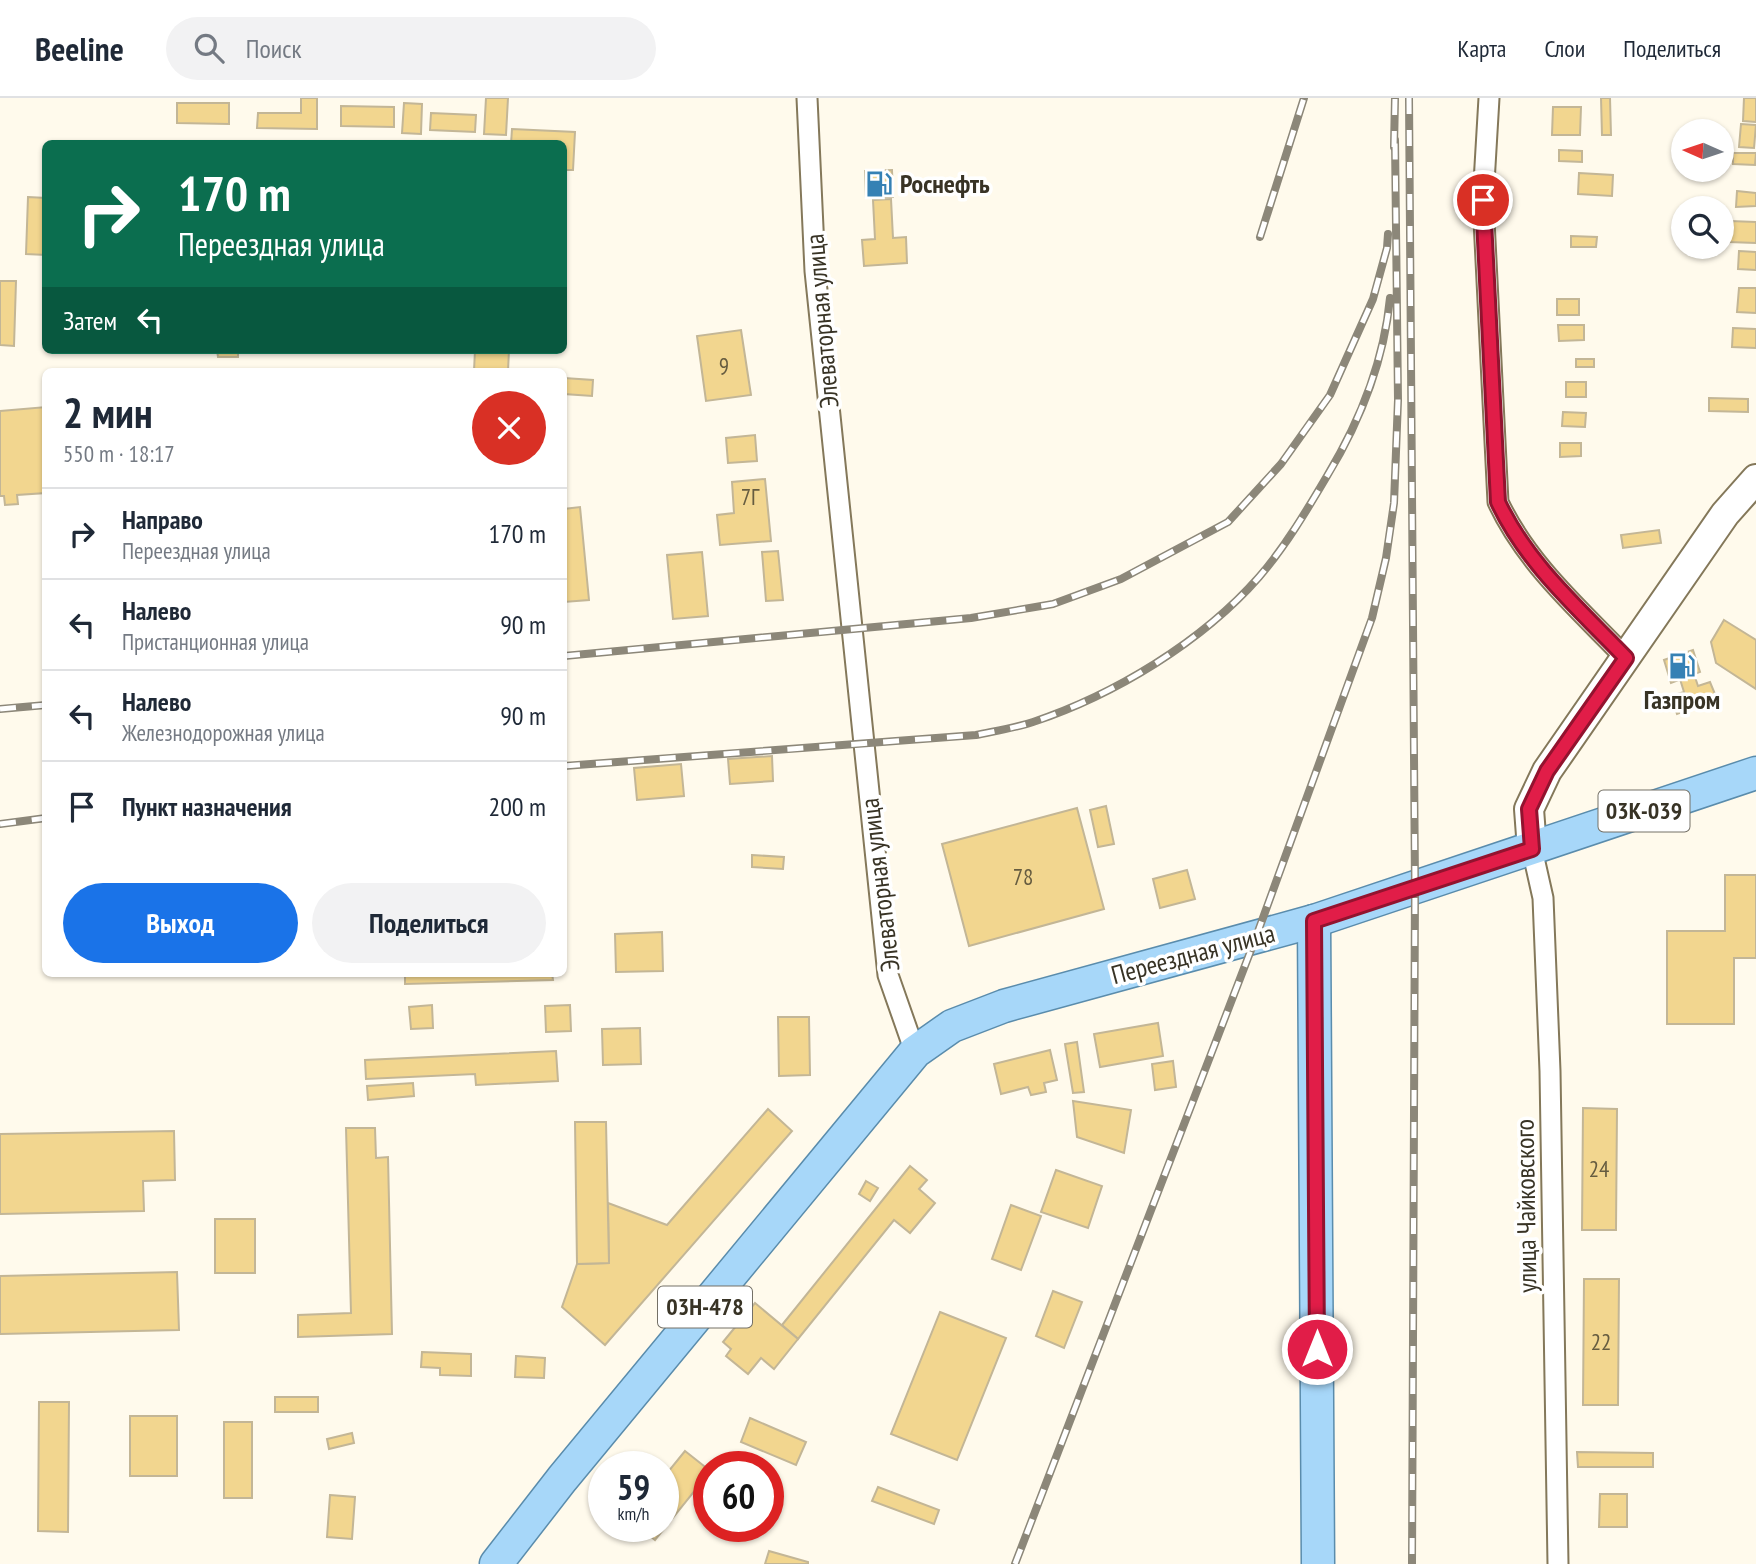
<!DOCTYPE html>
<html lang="ru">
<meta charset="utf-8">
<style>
:root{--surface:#fff;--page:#f2f2f3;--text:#1f2937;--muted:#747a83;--line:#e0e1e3;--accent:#1a73e8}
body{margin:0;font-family:"PT Sans Narrow",sans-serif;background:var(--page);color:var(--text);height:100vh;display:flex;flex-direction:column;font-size:26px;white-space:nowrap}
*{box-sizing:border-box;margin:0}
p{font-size:23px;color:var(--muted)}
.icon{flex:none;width:38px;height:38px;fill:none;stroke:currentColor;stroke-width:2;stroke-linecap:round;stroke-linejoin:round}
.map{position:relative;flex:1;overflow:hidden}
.side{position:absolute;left:42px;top:270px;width:525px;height:609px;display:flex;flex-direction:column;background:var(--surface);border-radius:10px;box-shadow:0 2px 5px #0004}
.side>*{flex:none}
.top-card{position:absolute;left:42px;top:42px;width:525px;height:214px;border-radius:10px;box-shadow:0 2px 5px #0004;background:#0b6e4f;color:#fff;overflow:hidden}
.needle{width:46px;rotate:273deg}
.fabs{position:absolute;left:1671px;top:21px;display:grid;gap:14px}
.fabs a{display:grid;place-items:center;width:63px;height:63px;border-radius:50%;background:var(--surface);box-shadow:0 2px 5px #0004;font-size:35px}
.speed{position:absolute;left:588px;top:1353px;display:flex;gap:14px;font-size:35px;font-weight:700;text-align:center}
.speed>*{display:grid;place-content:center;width:91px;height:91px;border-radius:50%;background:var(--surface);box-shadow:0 2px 5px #0004;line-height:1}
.speed small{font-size:18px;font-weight:400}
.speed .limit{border:10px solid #d22;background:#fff;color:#111}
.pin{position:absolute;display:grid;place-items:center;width:60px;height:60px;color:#fff;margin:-30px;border:4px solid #fff;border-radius:50%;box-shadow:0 2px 7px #0007}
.me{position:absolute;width:77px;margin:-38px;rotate:0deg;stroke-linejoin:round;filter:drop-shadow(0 0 5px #0008)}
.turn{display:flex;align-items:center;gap:24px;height:147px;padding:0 21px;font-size:32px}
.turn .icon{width:91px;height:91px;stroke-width:2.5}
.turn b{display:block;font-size:49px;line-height:60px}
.then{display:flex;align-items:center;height:66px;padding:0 21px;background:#0003;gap:14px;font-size:26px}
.round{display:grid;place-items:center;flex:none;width:74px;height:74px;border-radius:37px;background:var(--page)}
.summary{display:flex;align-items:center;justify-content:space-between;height:119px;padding:0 21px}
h1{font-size:42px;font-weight:700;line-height:52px}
.button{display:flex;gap:14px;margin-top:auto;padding:14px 21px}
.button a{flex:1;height:80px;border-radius:42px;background:var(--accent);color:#fff;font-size:28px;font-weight:700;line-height:80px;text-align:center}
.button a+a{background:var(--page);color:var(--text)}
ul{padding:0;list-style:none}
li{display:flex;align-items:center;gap:21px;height:91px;padding:0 21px;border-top:2px solid var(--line)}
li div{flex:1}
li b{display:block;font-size:26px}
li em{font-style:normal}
header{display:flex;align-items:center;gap:42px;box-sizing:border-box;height:98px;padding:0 35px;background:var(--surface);border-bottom:2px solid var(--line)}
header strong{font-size:33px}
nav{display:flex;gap:38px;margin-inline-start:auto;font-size:24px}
.search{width:490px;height:63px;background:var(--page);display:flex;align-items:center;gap:18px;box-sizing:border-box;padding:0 24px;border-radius:38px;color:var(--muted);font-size:26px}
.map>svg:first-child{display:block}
.building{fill:#f2d68f;stroke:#c3b696;stroke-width:2}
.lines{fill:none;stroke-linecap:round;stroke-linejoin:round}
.street-casing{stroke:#84785a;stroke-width:23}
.secondary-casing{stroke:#84785a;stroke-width:32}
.primary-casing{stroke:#5a8cac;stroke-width:35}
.street{stroke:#fff;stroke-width:19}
.secondary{stroke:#fff;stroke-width:28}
.primary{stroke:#a7d7f9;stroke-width:32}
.rail-casing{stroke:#8c8779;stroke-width:8}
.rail{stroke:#fff;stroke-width:5;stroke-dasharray:16;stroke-linecap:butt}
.route-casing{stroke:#92132f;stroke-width:18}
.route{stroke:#e11d48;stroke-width:12}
.labels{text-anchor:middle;stroke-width:7;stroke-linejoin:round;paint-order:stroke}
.number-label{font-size:23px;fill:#665c40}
.shield{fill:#fff;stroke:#747066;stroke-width:2}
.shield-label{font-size:24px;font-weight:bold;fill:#383325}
.poi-label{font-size:26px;font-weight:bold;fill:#383325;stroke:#fff;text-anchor:start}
.street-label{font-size:26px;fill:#383325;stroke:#fff}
</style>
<header>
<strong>Beeline</strong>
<div class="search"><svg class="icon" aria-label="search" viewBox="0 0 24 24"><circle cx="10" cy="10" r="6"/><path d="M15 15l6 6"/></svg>Поиск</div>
<nav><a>Карта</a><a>Слои</a><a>Поделиться</a></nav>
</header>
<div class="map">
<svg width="1756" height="1466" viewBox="0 0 1756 1466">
<rect width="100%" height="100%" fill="#fffaec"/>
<g class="building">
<polygon points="301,0 317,0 317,31 257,30 258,15 301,15"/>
<polygon points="486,0 508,0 506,37 484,36"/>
<polygon points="1601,0 1610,0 1611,37 1602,37"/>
<polygon points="1744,0 1756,0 1756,24 1743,23"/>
<polygon points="177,5 229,5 229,26 177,25"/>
<polygon points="404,5 422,6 421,36 402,35"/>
<polygon points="341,8 394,9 394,29 341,28"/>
<polygon points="1553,9 1581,9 1580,37 1552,37"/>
<polygon points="431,15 476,17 475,34 430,32"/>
<polygon points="1741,26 1756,27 1754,50 1739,49"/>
<polygon points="512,31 575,34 573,72 564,72 564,46 511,46"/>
<polygon points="1559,52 1582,53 1582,64 1559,63"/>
<polygon points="1733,55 1756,55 1755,67 1733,66"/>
<polygon points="892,72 893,99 866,100 865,73"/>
<polygon points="1579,75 1613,77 1612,98 1578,96"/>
<polygon points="1737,93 1756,95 1756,108 1736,109"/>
<polygon points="28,99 46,100 46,157 26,156"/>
<polygon points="891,101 893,140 906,139 907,165 864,168 862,142 875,141 873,102"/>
<polygon points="1730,123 1756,124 1756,145 1729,144"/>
<polygon points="1571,138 1597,139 1596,149 1571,149"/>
<polygon points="1739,153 1756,154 1756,172 1738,171"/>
<polygon points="0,183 16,183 14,248 0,247"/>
<polygon points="1739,190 1756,190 1756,215 1737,214"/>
<rect x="1557" y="201" width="22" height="16"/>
<polygon points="1558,227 1584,227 1584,242 1559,243"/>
<polygon points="1733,230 1756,231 1756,250 1732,249"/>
<polygon points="741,232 751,297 706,303 697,238"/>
<polygon points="217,252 238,252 238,259 218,259"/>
<polygon points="475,252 509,252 508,273 474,273"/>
<rect x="1576" y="261" width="18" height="8"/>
<polygon points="564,280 593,282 592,298 564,296"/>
<rect x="1566" y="284" width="20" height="15"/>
<polygon points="1709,300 1748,301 1748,314 1709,313"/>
<polygon points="46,309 46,395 17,397 18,406 5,407 4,398 0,398 0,313"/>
<polygon points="1563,314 1586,315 1585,329 1562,328"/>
<polygon points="755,337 757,363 728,365 726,340"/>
<polygon points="1560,345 1581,345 1581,358 1560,359"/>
<polygon points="765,381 771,443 720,447 717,417 734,415 732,384"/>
<polygon points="580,409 589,502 564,504 564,411"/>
<polygon points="1659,432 1661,445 1623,450 1621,437"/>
<polygon points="778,453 783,502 766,503 762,454"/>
<polygon points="702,454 708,518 673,521 667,457"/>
<polygon points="1724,522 1756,542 1756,591 1716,565 1711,544"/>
<polygon points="1693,552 1700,574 1671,585 1664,562"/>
<polygon points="1694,576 1698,588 1710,584 1717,601 1677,616 1671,598 1684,594 1680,581"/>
<polygon points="772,658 773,683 730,686 728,661"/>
<polygon points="681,666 684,698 637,702 634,670"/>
<polygon points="1106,708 1114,746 1098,749 1090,712"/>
<polygon points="1077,710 1104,811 969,848 942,746"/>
<polygon points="752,757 784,759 783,771 752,769"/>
<polygon points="1187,772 1195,801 1160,810 1153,781"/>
<polygon points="1725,777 1756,777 1756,860 1734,860 1734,926 1667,926 1667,833 1725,833"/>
<polygon points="662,834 663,873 616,874 615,836"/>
<polygon points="405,875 552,875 553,882 405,886"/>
<polygon points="432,907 433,930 411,931 409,909"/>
<polygon points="570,907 571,933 546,934 545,908"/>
<polygon points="778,919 809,919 810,977 779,978"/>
<polygon points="1158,925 1163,958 1100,969 1094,936"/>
<polygon points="640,930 641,966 603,967 602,931"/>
<polygon points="1077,944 1084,994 1073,995 1065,946"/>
<polygon points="1050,952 1057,982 1044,985 1046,994 1031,997 1028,989 1001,996 994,966"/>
<polygon points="556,953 558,983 476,987 475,976 366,981 365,962"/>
<polygon points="1173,963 1176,989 1155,992 1152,966"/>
<polygon points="413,985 414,998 368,1002 367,988"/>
<polygon points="1073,1003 1131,1012 1124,1055 1077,1039"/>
<polygon points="1583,1010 1617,1011 1616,1132 1582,1132"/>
<polygon points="768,1011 792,1033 605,1247 562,1209 577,1166 609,1165 608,1105 667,1127"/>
<polygon points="575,1024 606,1024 609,1165 577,1166"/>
<polygon points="346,1030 375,1030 376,1060 388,1059 392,1236 298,1239 298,1217 351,1215"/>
<polygon points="174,1033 175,1082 143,1083 144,1113 0,1116 0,1036"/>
<polygon points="910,1068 927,1082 919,1091 935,1105 910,1135 894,1122 798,1241 782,1227"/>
<polygon points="1056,1072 1102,1088 1088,1130 1041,1114"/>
<polygon points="866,1083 878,1090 870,1103 859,1096"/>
<polygon points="1011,1107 1041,1118 1021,1172 992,1161"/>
<rect x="215" y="1121" width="40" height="54"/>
<polygon points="177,1174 179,1232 0,1236 0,1178"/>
<polygon points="1584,1181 1619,1181 1618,1307 1583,1307"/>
<polygon points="1053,1193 1082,1204 1064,1250 1036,1238"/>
<polygon points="755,1205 798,1241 774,1271 761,1260 748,1276 726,1258 731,1251 723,1244"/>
<polygon points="940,1214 1006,1240 957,1362 891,1336"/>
<polygon points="422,1254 471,1256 471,1278 440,1277 440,1270 421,1269"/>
<polygon points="516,1258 545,1260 544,1280 515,1279"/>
<rect x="275" y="1299" width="43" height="15"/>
<polygon points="39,1304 69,1304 68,1434 38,1433"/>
<rect x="130" y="1318" width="47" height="60"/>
<polygon points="750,1320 806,1344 796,1367 741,1344"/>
<rect x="224" y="1324" width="28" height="76"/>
<polygon points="352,1335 354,1345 329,1351 327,1341"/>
<polygon points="685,1353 709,1372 709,1375 655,1442 638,1428 663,1428 663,1380"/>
<polygon points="1577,1354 1653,1355 1653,1369 1578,1369"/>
<polygon points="878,1389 939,1412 934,1426 872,1403"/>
<polygon points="1600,1396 1627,1396 1627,1429 1599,1429"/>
<polygon points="330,1397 355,1399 352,1441 327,1439"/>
<polygon points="769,1453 808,1464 808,1466 765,1466"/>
</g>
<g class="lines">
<g class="street-casing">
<g id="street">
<polyline points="807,0 815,173 888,877 915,954"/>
<path d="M1489 0 1483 102 1498 404C1527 466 1579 511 1626 560"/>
<polyline points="1532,751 1543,800 1550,973 1558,1466"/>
</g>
</g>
<g class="secondary-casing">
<polyline id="secondary" points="1532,751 1529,711 1547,673 1725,416 1756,381"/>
</g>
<g class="primary-casing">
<g id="primary">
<polyline points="1314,823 1318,1466"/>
<polyline points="496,1466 562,1381 915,954 952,928 1004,908 1314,823 1756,675"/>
</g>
</g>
<use href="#street" class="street"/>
<use href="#secondary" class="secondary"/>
<use href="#primary" class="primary"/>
<g class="rail-casing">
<g id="rail">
<polyline points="1409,0 1415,789 1412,1466"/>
<polyline points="1394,49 1395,0"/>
<polyline points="1260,139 1304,0"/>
<polyline points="564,558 971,520 1053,506 1121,481 1228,424 1281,366 1330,297 1373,201 1387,150 1388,136"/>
<polyline points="0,611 46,607"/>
<path d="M564 668 976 637C995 633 1015 630 1033 624 1114 597 1202 544 1259 479 1285 449 1307 412 1327 378 1359 325 1384 263 1390 200"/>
<polyline points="0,726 46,720"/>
<polyline points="1015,1466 1256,839 1372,520 1386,460 1394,405 1398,302 1395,42"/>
</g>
</g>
<use href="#rail" class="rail"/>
</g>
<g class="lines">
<g class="route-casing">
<path id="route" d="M1317 1251 1314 823 1532 751 1529 711 1547 673 1626 560C1579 511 1527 466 1498 404L1483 102"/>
</g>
<use href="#route" class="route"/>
</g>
<defs>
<g id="fuel-bare" transform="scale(2.1)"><path d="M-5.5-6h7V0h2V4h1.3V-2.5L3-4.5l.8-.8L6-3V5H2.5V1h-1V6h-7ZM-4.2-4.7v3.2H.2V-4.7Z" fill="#3681b4" stroke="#fff" stroke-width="2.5" paint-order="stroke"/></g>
</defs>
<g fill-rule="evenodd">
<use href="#fuel-bare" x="879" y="86"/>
<use href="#fuel-bare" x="1682" y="568"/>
</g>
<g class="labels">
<g class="number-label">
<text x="724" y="276">9</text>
<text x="750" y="407">7Г</text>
<text x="1023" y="787">78</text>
<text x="1599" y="1079">24</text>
<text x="1601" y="1252">22</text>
</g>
<g class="shield">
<rect x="1598.5" y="692.5" width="91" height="41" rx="5"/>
<rect x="658" y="1188.5" width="94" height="41" rx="5"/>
</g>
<g class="shield-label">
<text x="1644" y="721">03К-039</text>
<text x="705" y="1217">03Н-478</text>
</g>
<g class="poi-label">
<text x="900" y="95">Роснефть</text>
<text x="1682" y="611" text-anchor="middle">Газпром</text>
</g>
<g class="street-label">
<text transform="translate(822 223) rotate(-95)" y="9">Элеваторная улица</text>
<text transform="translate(880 787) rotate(-97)" y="9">Элеваторная улица</text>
<text transform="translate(1193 856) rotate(-15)" y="9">Переездная улица</text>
<text transform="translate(1526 1108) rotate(-91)" y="9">улица Чайковского</text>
</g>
</g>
</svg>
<div class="fabs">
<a><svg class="needle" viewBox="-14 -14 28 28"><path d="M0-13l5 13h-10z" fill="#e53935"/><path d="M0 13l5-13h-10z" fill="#747a83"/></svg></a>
<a><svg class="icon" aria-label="search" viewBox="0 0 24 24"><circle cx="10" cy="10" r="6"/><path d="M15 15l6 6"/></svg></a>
</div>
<div class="speed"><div>59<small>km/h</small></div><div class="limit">60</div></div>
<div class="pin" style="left:1483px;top:102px;background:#d93025"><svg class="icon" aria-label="arrive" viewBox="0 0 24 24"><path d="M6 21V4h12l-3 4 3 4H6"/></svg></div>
<svg class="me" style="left:1317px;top:1251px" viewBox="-20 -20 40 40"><circle r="17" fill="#e11d48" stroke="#fff" stroke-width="3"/><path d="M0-11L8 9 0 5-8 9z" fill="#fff"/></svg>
<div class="top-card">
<div class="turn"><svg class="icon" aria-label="right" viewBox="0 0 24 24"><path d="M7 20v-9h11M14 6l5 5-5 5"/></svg><div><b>170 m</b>Переездная улица</div></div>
<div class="then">Затем<svg class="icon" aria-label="left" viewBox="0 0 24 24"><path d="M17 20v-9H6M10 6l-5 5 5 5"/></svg></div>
</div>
<section class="side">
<div class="summary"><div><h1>2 мин</h1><p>550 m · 18:17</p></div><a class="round" style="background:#d93025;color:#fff"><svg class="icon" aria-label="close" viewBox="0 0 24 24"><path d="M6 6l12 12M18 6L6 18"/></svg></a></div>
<ul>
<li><svg class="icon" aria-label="right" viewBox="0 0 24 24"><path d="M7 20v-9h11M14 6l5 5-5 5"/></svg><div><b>Направо</b><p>Переездная улица</p></div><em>170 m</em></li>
<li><svg class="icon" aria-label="left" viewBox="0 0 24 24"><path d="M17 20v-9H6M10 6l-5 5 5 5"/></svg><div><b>Налево</b><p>Пристанционная улица</p></div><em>90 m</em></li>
<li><svg class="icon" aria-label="left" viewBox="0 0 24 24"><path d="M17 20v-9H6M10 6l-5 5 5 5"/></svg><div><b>Налево</b><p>Железнодорожная улица</p></div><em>90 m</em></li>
<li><svg class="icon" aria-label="arrive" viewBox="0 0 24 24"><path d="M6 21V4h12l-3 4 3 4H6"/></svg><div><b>Пункт назначения</b></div><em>200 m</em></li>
</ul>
<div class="button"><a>Выход</a><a>Поделиться</a></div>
</section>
</div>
